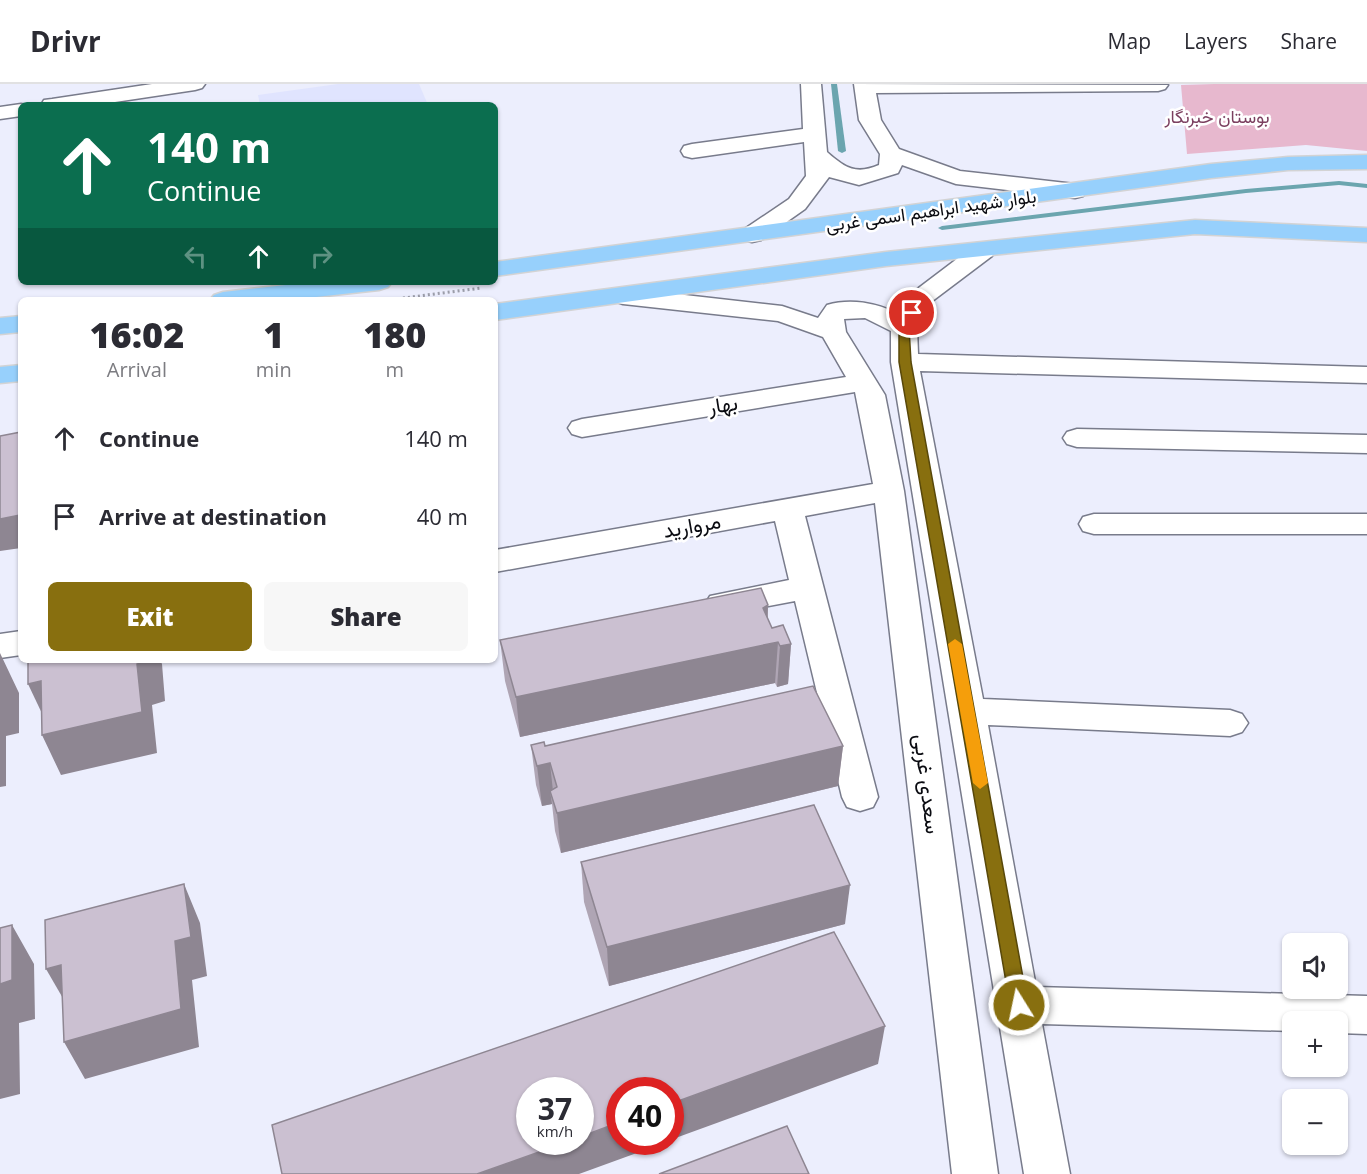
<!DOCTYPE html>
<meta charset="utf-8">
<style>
:root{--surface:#fff;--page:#f7f7f7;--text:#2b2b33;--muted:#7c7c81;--line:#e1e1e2;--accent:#886f0f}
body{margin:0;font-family:"Open Sans",Vazirmatn,sans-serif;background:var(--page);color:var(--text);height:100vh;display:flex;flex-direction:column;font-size:22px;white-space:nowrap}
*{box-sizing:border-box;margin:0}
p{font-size:20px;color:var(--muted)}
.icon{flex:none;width:33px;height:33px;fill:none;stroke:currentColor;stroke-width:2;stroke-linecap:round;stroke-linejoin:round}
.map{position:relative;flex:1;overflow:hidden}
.details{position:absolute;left:18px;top:213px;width:480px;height:366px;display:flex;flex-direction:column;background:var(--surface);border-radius:9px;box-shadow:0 2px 4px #0004}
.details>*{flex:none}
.hud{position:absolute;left:18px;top:18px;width:480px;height:183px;border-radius:9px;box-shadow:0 2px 4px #0004;background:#0b6e4f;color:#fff;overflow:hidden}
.buttons{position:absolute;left:1282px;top:849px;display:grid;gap:12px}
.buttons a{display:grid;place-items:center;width:66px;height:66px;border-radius:9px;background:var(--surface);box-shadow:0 2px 4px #0004;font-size:30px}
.speed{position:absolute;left:516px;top:993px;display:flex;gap:12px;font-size:30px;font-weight:700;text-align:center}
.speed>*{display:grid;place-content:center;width:78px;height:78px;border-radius:50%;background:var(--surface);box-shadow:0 2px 4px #0004;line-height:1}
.speed small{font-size:15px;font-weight:400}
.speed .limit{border:9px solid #d22;background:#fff;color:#111}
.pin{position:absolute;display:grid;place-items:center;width:51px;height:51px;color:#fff;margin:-26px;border:3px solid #fff;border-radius:50%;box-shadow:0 2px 6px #0007}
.me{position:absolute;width:66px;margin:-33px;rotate:350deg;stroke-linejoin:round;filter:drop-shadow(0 0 4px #0008)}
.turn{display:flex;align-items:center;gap:21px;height:126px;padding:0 30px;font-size:27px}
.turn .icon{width:78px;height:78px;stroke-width:2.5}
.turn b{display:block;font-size:42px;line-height:51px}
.lanes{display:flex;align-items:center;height:57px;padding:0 30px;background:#0003;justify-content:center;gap:30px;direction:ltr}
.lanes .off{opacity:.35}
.eta{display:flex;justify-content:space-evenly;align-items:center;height:102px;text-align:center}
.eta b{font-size:36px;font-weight:800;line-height:42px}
.cta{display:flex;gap:12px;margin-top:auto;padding:12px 30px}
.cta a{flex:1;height:69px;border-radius:9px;background:var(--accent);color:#fff;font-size:24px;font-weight:800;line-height:69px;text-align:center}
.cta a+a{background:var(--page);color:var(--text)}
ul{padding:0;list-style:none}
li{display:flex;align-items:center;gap:18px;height:78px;padding:0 30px}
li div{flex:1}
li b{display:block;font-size:22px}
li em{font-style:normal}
header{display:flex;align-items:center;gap:36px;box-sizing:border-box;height:84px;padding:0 30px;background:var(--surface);border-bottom:2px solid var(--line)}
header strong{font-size:28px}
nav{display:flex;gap:33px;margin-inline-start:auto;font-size:21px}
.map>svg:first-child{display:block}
.built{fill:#e0e4fe}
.green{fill:#e7b8ce}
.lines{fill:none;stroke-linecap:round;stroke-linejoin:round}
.stream{fill:#6ba5af;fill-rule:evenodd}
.minor-casing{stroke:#787b8b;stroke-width:3}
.major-casing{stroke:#d3d3d4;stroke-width:3}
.path{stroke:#9b9da9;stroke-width:3;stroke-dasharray:2 3;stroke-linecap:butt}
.minor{fill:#fff;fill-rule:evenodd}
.major{fill:#97d0fc;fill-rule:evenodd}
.wall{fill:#afa5b4}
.shaded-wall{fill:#8e8692}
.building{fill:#cbc0d1;stroke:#8e8692;stroke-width:1.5}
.route{fill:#886f0f;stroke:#58480a;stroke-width:1.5}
.slow{fill:#f59e0b}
.labels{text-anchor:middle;stroke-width:5;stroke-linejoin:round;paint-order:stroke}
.far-park-label{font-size:18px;fill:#7b3f5f;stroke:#fff}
.far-street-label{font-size:18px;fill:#0a0b11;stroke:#fff}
.street-label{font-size:21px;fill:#0a0b11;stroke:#fff}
</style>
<header>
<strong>Drivr</strong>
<nav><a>Map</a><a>Layers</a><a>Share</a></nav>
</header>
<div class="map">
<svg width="1367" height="1090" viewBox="0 0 1367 1090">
<rect width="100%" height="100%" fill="#eceefd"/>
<polygon class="built" points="338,0 419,0 428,21 260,21 258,11"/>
<polygon class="green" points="1214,0 1367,0 1367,67 1306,61 1187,70 1181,1"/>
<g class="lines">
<g class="stream">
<polygon points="831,0 837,0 846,67 842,69 838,67"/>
<polygon points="1339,97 1367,100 1367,104 1339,101 1246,109 942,146 938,144 942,142 1246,105"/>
</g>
<g class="minor-casing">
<g id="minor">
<polygon points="152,0 205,0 202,4 195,6 95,21 41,21 44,16 52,15"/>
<path d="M801 0H821L827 68C845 84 856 91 879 81L880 70 859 36 854 0 1168 1 1165 5 1158 7 876 9 881 36 899 65 960 87 1075 100 1083 102 1087 107 1083 112 1075 114 956 100 902 81 898 89 859 101 829 93 805 125 761 156 752 158 743 156 740 151 743 146 789 115 806 92 804 58 692 74 684 72 681 67 684 62 692 60 803 45Z"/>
<polygon points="21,20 27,21 21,21 21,32 0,35 0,23"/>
<path d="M983 160 992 162 995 167 992 172 931 218 917 244 918 270 1367 283V299L920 287 983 615 1230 626 1242 630 1248 639 1242 648 1230 652 988 641 1036 903 1367 912V950L1338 949V938H1293V947L1042 940 1070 1090H1024L891 278V247L865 234 844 235 846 248 885 311 904 407 998 1090H952L875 419 805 432 878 713 873 723 860 727 847 723 842 713 795 517 721 531 710 528 705 520 710 512 789 496 775 437 495 488V466L873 400 855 308 582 353 572 350 568 344 572 338 582 335 846 293 823 253 778 237 623 220 614 217 610 212 614 207 623 204 782 222 818 234 827 221C851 214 877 219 899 230L912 209 974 162Z"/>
<polygon points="1077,345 1367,351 1367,369 1077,363 1067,360 1063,354 1067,348"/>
<polygon points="1094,430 1367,430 1367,450 1094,450 1083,447 1079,440 1083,433"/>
<polygon points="21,547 21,571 0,574 0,550"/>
</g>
</g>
<g class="major-casing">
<g id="major">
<polygon points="1367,71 1367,85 1288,86 1211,94 495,192 495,178 1211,80 1288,73"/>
<polygon points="1195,136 1367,144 1367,158 1195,150 886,182 495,236 495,220 886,168"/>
<polygon points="313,198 392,198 388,203 379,206 289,216 210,216 214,211 223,208"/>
<polygon points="21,232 21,248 0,250 0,234"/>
<polygon points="21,281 21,297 0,299 0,283"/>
</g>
</g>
<polyline class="path" points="403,214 482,204"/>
<use href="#minor" class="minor"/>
<use href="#major" class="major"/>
</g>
<g class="wall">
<polygon points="768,521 768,535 772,544 791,560 788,600 777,603 775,599 520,653 505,597 500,556"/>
<polygon points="531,661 545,662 843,662 838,702 561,769 555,747 552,720 542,722 536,701"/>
<polygon points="581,778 845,840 609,902 584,818"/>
</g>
<g class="shaded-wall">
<polygon points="21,419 21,464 0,467 0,435"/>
<polygon points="768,521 766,561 778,558 775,599 520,653 516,613"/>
<polygon points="791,560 788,600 777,603 780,562"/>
<polygon points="0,569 19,609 19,649 6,652 6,702 0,703"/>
<polygon points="150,576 160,576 162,580 165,617 152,621 157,669 61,691 42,651 137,580"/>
<polygon points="41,597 47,640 28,600"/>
<polygon points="843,662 838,702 561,769 557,729"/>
<polygon points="550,679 554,717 550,707 552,720 542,722 537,682"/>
<polygon points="184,800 200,839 207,892 192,896 199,963 85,995 64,958 175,857"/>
<polygon points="850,801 845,840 609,902 607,863"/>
<polygon points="12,841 34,880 35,935 19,939 20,1010 0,1015 0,900"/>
<polygon points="61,881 68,923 46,885"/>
<polygon points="885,942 878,980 670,1056 670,1020"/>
<polygon points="620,1038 620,1058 667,1058 579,1090 477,1090 567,1058 580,1058 580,1053"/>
</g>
<g class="building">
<polygon points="21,348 21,419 20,431 0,435 0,352"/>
<polygon points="761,504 768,521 763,524 772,544 783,541 791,560 780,562 778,558 516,613 500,556"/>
<polygon points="28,576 150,576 137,580 142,628 42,651 41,597 28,600"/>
<polygon points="813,602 843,662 557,729 550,707 557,703 550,679 537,682 531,661 544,658 545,662"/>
<polygon points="814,721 850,801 607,863 581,778"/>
<polygon points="184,800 191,853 175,857 181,925 64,958 61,881 46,885 45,836"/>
<polygon points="12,841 12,896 0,900 0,844"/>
<polygon points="834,848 885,942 670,1020 670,1006 620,1006 620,1038 580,1053 580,1006 530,1006 530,1058 567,1058 477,1090 282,1090 272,1041"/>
<polygon points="787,1042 809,1090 659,1090"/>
</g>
<polygon class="route" points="912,226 918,229 909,244 911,278 1028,921 1025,926 1019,928 1013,926 1010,921 899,278 899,244 909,227"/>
<polygon class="slow" points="955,555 962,560 988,699 980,705 973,699 948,560"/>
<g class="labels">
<g class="far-park-label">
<text x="1217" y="39">بوستان خبرنگار</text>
</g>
<g class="far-street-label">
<text transform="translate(931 127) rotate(-8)" y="6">بلوار شهید ابراهیم اسمی غربی</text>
</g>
<g class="street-label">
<text transform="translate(723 321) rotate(-9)" y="7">بهار</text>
<text transform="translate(692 442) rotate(-10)" y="7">مروارید</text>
<text transform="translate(927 700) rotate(83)" y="7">سعدی غربی</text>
</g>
</g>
</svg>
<div class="buttons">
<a><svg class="icon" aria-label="sound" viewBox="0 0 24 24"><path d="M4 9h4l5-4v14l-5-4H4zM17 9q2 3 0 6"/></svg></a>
<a>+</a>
<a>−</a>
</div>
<div class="speed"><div>37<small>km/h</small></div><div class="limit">40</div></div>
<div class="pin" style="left:912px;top:229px;background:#d93025"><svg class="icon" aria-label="arrive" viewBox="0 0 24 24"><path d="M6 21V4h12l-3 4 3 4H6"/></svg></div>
<svg class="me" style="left:1019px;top:921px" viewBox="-20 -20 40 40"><circle r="17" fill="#886f0f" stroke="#fff" stroke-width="3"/><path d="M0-11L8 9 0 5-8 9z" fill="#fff"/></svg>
<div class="hud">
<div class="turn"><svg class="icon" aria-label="ahead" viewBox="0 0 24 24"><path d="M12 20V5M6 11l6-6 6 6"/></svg><div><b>140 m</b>Continue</div></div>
<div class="lanes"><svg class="icon off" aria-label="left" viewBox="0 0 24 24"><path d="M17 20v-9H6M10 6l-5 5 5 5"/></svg><svg class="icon" aria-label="ahead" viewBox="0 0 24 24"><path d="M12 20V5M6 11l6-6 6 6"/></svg><svg class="icon off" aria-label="right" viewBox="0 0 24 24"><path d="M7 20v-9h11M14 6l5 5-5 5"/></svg></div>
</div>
<section class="details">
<div class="eta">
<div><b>16:02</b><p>Arrival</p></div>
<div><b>1</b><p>min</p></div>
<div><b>180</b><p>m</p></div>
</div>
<ul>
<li><svg class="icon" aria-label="ahead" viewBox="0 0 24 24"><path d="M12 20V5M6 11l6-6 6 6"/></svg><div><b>Continue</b></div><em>140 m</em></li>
<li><svg class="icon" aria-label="arrive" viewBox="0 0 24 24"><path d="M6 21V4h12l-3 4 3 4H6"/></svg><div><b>Arrive at destination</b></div><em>40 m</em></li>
</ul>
<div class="cta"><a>Exit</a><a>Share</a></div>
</section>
</div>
